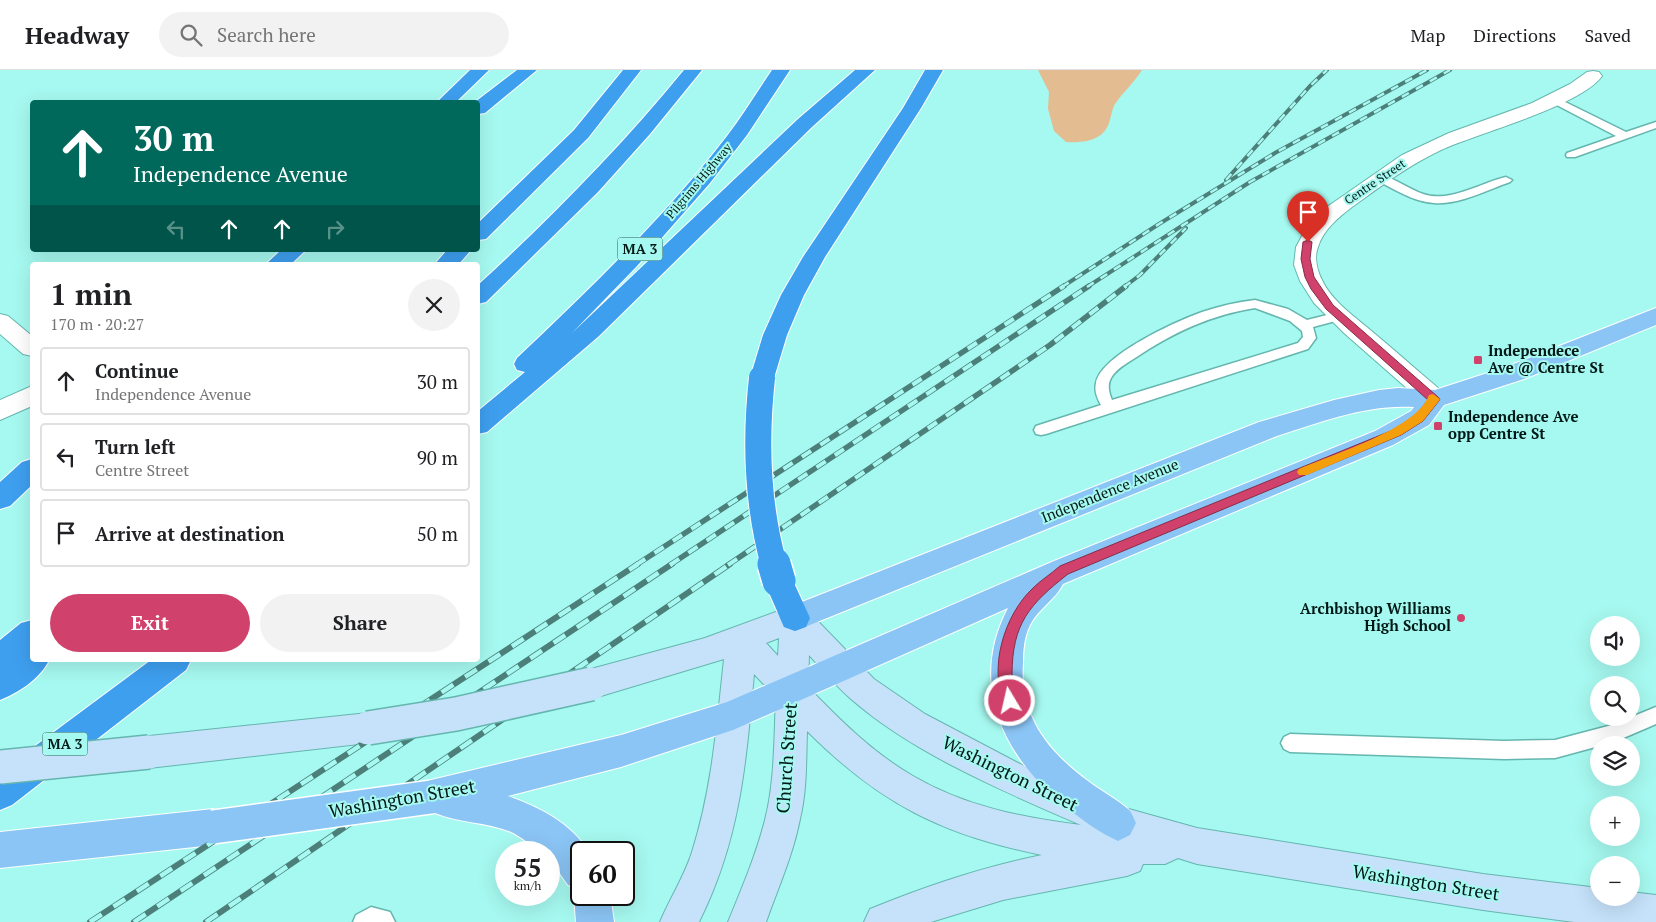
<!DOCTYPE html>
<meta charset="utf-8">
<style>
:root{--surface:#fff;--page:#f2f2f2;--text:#202124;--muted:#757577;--line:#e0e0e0;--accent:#d0426b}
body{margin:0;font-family:"PT Serif",serif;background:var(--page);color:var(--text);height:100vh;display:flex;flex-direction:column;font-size:19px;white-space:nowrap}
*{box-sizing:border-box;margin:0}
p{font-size:16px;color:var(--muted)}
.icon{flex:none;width:28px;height:28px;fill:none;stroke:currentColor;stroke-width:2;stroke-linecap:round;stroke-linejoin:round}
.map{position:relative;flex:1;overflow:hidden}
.panel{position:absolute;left:30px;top:192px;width:450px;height:400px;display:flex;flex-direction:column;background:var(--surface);border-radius:5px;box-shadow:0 5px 20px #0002}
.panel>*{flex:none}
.top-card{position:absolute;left:30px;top:30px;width:450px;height:152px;border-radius:5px;box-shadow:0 5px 20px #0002;background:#00695c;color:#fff;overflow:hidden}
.fabs{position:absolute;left:1590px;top:546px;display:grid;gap:10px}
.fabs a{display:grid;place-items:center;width:50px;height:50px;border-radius:50%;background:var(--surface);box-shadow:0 5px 20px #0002;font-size:25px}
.speed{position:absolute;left:495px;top:771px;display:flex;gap:10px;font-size:25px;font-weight:700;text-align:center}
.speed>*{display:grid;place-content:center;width:65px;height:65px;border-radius:50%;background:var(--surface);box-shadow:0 5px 20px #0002;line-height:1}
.speed small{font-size:12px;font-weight:400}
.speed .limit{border:2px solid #111;border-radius:8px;background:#fff;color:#111}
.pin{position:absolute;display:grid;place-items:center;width:42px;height:42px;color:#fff;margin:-51px -21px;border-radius:50% 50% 50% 0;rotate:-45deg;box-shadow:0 0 5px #0007}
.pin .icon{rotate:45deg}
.me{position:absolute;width:55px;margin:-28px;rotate:351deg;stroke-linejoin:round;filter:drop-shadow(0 0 4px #0008)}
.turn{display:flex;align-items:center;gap:18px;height:105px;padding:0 20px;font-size:22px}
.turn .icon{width:65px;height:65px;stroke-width:2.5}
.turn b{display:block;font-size:35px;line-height:42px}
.lanes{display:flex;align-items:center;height:48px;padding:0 20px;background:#0003;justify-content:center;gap:25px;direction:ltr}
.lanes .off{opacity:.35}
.round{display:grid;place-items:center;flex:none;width:52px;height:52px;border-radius:26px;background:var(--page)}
.headline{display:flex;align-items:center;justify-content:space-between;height:85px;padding:0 20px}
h1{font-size:30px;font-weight:600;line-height:38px}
.cta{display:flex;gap:10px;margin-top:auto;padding:10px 20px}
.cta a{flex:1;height:58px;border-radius:30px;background:var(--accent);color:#fff;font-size:20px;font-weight:600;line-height:58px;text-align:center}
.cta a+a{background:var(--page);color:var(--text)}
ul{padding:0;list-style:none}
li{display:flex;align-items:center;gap:15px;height:68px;margin:0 10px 8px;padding:0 10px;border:2px solid var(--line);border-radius:5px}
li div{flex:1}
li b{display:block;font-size:19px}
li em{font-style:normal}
header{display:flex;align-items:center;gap:30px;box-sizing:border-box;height:70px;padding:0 25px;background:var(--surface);border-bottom:1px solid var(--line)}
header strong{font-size:24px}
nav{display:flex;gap:28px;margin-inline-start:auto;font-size:18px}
.search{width:350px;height:45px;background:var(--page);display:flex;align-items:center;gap:12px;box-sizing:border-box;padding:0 18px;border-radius:28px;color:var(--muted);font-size:19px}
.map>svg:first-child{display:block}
.green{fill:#e4bc92}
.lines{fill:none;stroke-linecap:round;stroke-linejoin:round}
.lane-casing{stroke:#64b6ae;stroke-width:3}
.street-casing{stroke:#64b6ae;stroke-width:2}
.secondary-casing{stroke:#64b6ae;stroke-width:2}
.primary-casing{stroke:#fff;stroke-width:2}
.highway-casing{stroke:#fff;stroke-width:2}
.lane{fill:#fff;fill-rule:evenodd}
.street{fill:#fff;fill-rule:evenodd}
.secondary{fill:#c5e2fa;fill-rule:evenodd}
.primary{fill:#8bc5f5;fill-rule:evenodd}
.highway{fill:#3e9fef;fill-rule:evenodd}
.rail-far2-casing{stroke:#4c7f7a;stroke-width:4}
.rail-far1-casing{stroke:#4c7f7a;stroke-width:5.5}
.rail-casing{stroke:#4c7f7a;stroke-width:6}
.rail-far2{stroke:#a6f9f0;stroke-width:2.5;stroke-dasharray:8;stroke-linecap:butt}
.rail-far1{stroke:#a6f9f0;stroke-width:4;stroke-dasharray:11;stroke-linecap:butt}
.rail{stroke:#a6f9f0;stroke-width:4.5;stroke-dasharray:14;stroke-linecap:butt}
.secondary-bridge-casing{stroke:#64b6ae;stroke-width:36;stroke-linecap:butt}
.primary-bridge-casing{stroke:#fff;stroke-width:36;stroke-linecap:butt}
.highway-bridge-far1-casing{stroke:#fff;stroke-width:28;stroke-linecap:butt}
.highway-bridge-casing{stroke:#fff;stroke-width:36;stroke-linecap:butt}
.secondary-bridge{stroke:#c5e2fa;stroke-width:33}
.primary-bridge{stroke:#8bc5f5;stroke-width:33}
.highway-bridge-far1{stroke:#3e9fef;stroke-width:26}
.highway-bridge{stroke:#3e9fef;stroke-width:33}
.route{fill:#d0426b;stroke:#872b46}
.slow{fill:#f59e0b}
.poi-dot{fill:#d0426b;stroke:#a6f9f0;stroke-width:2}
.labels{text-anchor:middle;stroke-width:4;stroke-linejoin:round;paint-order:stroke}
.far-street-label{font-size:12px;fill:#001917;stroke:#a6f9f0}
.shield{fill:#a6f9f0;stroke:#325c58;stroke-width:1}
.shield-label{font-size:14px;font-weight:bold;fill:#001917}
.poi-label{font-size:15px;font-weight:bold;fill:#001917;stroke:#a6f9f0;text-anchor:start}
.street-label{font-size:15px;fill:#001917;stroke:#a6f9f0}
.near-street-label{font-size:18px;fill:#001917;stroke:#a6f9f0}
</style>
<header>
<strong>Headway</strong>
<div class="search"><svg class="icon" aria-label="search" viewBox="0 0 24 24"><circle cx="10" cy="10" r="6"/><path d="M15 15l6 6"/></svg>Search here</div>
<nav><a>Map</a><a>Directions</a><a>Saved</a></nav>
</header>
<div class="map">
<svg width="1656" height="852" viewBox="0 0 1656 852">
<rect width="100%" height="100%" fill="#a6f9f0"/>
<path class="green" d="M1038 0H1142C1134 13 1123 22 1115 34 1112 39 1111 47 1109 53 1103 71 1083 73 1066 72L1054 61 1048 39 1049 22Z"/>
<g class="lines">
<g class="lane-casing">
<g id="lane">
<polygon points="1553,26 1626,62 1656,52 1656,58 1575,87 1567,87 1566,85 1567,83 1616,66 1549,31 1548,29"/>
<path d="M1380 105C1395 108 1408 119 1423 124 1450 133 1480 113 1506 107L1512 110 1510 112C1487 120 1459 135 1434 133 1414 132 1394 119 1376 110L1375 108 1376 106Z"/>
<path d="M1255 230 1288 239 1307 250 1339 242 1345 246 1343 249 1313 257 1316 268 1308 279 1046 364 1041 365 1036 364 1034 360 1036 356 1101 335C1097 328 1094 321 1096 313 1101 285 1177 251 1202 242 1220 236 1237 232 1255 230ZM1255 238 1290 251 1302 261 1303 267 1298 273 1112 330C1109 323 1107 315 1111 308 1116 299 1127 293 1135 288 1172 263 1210 245 1255 238Z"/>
<polygon points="1656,637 1656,654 1614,672 1555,688 1504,689 1290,682 1284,679 1281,673 1284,667 1290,664 1504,671 1555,670 1612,655"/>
<polygon points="371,837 390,842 395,852 353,852 356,845"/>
</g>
</g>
<g class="street-casing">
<g id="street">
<path d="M1593 1 1599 2 1602 6C1581 36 1478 63 1441 80 1409 95 1381 116 1352 137 1339 147 1323 160 1318 177 1314 187 1317 200 1322 210 1332 232 1357 248 1375 264 1398 283 1420 303 1444 323L1448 329 1444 335 1435 338 1426 335 1344 263 1314 233 1300 211 1294 195 1296 177 1308 155 1327 137 1402 85 1449 63 1532 33 1570 14 1587 2Z"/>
<polygon points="0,244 8,246 32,266 32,286 23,284 0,264"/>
<polygon points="32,316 32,336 0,350 0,330"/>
</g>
</g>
<g class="secondary-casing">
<g id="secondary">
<path d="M795 535 806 539 874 609 925 644 1020 694 1118 736 1197 758 1483 804 1599 818V828H1631V822L1656 825V852H1574L1483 840 1197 794 1178 788 1165 794H1143L1140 801 1127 806 1003 830 931 852H864L870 839C926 816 983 797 1042 785 942 765 879 733 807 661 806 690 807 720 800 749 793 785 778 818 766 852H728C742 818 756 785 765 750 775 711 774 668 776 627L754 604C746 694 740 770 699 852H660C670 828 684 807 692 782 712 719 717 654 724 589L591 629 580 624 575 614 580 604 591 599 705 568ZM779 568 778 586 766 573ZM809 585C823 600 836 616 851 629 914 684 1005 722 1081 755 1023 748 964 736 913 706 873 683 840 650 808 617Z"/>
<polygon points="368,643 380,647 384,658 380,669 368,673 149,698 137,693 132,682 137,671 149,666"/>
</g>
</g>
<g class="primary-casing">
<g id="primary">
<path d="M1656 238V255L1524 309 1444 335 1429 355 1393 375 1063 514C1055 530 1038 539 1030 555 1024 567 1023 580 1023 593 1019 645 1047 681 1088 711 1101 721 1117 729 1129 740 1132 743 1134 749 1136 753L1130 765 1118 771C1100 763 1085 752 1070 740 1006 691 967 617 1008 538L733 660 621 697 508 726C540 738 570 752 589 782H581V825H610L614 852H576L574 825 576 818 568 815 549 788V782C537 782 523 767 511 762 487 752 459 753 435 743L431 744 419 739 414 727 419 715 431 710 621 665 727 632 1054 491 1375 361 1411 341 1414 337C1367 334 1321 352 1277 366L795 561 784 557 780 548 784 539 1259 352 1334 330 1379 320 1398 318 1435 320 1506 297Z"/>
<polygon points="213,739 225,745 231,757 225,769 213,775 0,798 0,762"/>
</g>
</g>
<g class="highway-casing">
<g id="highway">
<polygon points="470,0 489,0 456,32 437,32"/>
<polygon points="517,0 537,0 485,43 478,44 478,32 475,32"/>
<polygon points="623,0 641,0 588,68 486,169 478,170 478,153 574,60"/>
<path d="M684 0H702L650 64 598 122 486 232 478 234V215C551 148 621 77 684 0Z"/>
<path d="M772 0H790L747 65 710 113 637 196 572 263 798 49 855 0H875L812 57 599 266 487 362 478 364V341L525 302 517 300 514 294 517 288C591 218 665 147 727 66 743 45 757 22 772 0Z"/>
<polygon points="925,0 943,0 921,38 825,187 804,225 787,265 774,308 771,314 762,317 753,314 750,308 763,265 781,225 803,187 903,38"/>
<polygon points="281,180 306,180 290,195 265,195"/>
<polygon points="447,180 471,180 458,195 434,195"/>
<polygon points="32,389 32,415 10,436 0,439 0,412 22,392"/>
<polygon points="779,499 789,502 810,548 806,557 795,561 784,557 764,511 769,502"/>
<path d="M32 550V590H49C41 608 18 623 0 630V570L21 553Z"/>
<polygon points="151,590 191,590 186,600 12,735 0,740 0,702"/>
</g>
</g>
<use href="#lane" class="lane"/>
<use href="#street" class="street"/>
<use href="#secondary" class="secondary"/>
<use href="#primary" class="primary"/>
<use href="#highway" class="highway"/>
<g class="rail-far2-casing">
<g id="rail-far2">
<polyline points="1226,110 1310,16 1327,0"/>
<polyline points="1062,217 1159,154 1275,83 1427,0"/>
<polyline points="1087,217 1250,112 1450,0"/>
<polyline points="1124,217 1140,205 1186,158"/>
</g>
</g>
<g class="rail-far1-casing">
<g id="rail-far1">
<polyline points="636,495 1064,216"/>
<polyline points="670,495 1089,216"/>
<polyline points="728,495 1050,275 1126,216"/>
</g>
</g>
<g class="rail-casing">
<g id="rail">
<polyline points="90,852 638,494"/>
<polyline points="134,852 672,494"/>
<polyline points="206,852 730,494"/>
</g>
</g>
<use href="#rail-far2" class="rail-far2"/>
<use href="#rail-far1" class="rail-far1"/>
<use href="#rail" class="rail"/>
<g class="secondary-bridge-casing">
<g id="secondary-bridge">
<polyline points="368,658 456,644 591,614"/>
<polyline points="0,697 149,682"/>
</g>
</g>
<g class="primary-bridge-casing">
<polyline id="primary-bridge" points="213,757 431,727"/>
</g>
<g class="highway-bridge-far1-casing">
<path id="highway-bridge-far1" d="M762 308C755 371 757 434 774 495"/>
</g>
<g class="highway-bridge-casing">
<polyline id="highway-bridge" points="774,494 779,511"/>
</g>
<use href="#secondary-bridge" class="secondary-bridge"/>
<use href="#primary-bridge" class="primary-bridge"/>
<use href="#highway-bridge-far1" class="highway-bridge-far1"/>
<use href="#highway-bridge" class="highway-bridge"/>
</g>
<path class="route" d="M1308 170 1312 172 1310 189 1314 207 1333 235 1438 327 1440 329 1438 332 1423 351 1401 365 1068 504C1030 534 1012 553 1012 605 1012 615 1018 626 1014 635L1010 637 1005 635C988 599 1004 545 1033 518 1041 510 1051 504 1060 496L1393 360 1416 345 1428 330 1326 239 1311 219 1305 207 1301 189 1303 172Z"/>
<path class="slow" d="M1433 324 1440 329 1438 332 1423 351 1401 365 1307 405H1299L1297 402 1299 399C1333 384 1417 359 1429 325Z"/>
<g class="poi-dot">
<rect x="1473" y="285" width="10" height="10" rx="2.5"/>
<rect x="1433" y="351" width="10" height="10" rx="2.5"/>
<circle cx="1461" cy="548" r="5"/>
</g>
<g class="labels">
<g class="far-street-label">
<text transform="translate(699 111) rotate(-50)" y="4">Pilgrims Highway</text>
<text transform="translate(1375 112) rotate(-34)" y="4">Centre Street</text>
</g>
<g class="shield">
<rect x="617.5" y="167.5" width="45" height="23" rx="4"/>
<rect x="42.5" y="662.5" width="45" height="23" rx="4"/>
</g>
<g class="shield-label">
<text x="640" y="184">MA 3</text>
<text x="65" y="679">MA 3</text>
</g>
<g class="poi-label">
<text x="1488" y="286">Independece<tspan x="1488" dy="17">Ave @ Centre St</tspan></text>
<text x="1448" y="352">Independence Ave<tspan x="1448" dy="17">opp Centre St</tspan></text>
<text x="1451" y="544" text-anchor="end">Archbishop Williams<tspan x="1451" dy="17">High School</tspan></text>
</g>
<g class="street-label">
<text transform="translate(1110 421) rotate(-22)" y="5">Independence Avenue</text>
</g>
<g class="near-street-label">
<text transform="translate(787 688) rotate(-86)" y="6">Church Street</text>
<text transform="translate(1010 704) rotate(26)" y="6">Washington Street</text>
<text transform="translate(402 729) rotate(-10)" y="6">Washington Street</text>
<text transform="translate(1426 813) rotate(9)" y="6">Washington Street</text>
</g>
</g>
</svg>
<div class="fabs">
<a><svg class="icon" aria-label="sound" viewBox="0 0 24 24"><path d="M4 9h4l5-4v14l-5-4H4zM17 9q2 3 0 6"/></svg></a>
<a><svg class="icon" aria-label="search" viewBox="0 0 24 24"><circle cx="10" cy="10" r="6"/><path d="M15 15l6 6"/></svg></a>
<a><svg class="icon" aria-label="layers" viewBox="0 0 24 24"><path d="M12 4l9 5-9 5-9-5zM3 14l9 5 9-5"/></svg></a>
<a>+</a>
<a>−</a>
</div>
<div class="speed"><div>55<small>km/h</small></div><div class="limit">60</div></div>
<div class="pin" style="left:1308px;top:172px;background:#d93025"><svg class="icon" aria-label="arrive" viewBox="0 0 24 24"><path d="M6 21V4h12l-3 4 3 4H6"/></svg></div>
<svg class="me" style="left:1010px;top:631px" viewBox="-20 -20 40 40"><circle r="17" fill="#d0426b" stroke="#fff" stroke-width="3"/><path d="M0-11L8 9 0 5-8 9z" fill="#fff"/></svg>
<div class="top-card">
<div class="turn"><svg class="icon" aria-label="ahead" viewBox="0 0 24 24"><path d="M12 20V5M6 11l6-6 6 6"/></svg><div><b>30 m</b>Independence Avenue</div></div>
<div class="lanes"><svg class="icon off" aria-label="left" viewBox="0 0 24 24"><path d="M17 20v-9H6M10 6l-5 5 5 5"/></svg><svg class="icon" aria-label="ahead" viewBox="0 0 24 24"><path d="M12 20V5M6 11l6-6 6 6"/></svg><svg class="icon" aria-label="ahead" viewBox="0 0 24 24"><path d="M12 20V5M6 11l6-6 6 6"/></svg><svg class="icon off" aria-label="right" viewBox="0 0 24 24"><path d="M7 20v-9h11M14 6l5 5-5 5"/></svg></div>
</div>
<section class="panel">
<div class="headline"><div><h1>1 min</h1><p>170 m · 20:27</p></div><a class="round"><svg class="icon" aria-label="close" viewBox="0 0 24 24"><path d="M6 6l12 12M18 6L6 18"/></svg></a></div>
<ul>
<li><svg class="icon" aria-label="ahead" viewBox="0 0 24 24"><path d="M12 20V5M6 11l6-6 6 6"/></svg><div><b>Continue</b><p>Independence Avenue</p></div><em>30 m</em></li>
<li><svg class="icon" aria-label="left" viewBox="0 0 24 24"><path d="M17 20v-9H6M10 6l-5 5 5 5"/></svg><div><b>Turn left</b><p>Centre Street</p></div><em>90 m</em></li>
<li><svg class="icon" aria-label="arrive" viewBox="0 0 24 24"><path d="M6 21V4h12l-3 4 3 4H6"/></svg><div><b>Arrive at destination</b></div><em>50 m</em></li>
</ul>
<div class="cta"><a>Exit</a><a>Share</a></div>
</section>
</div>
